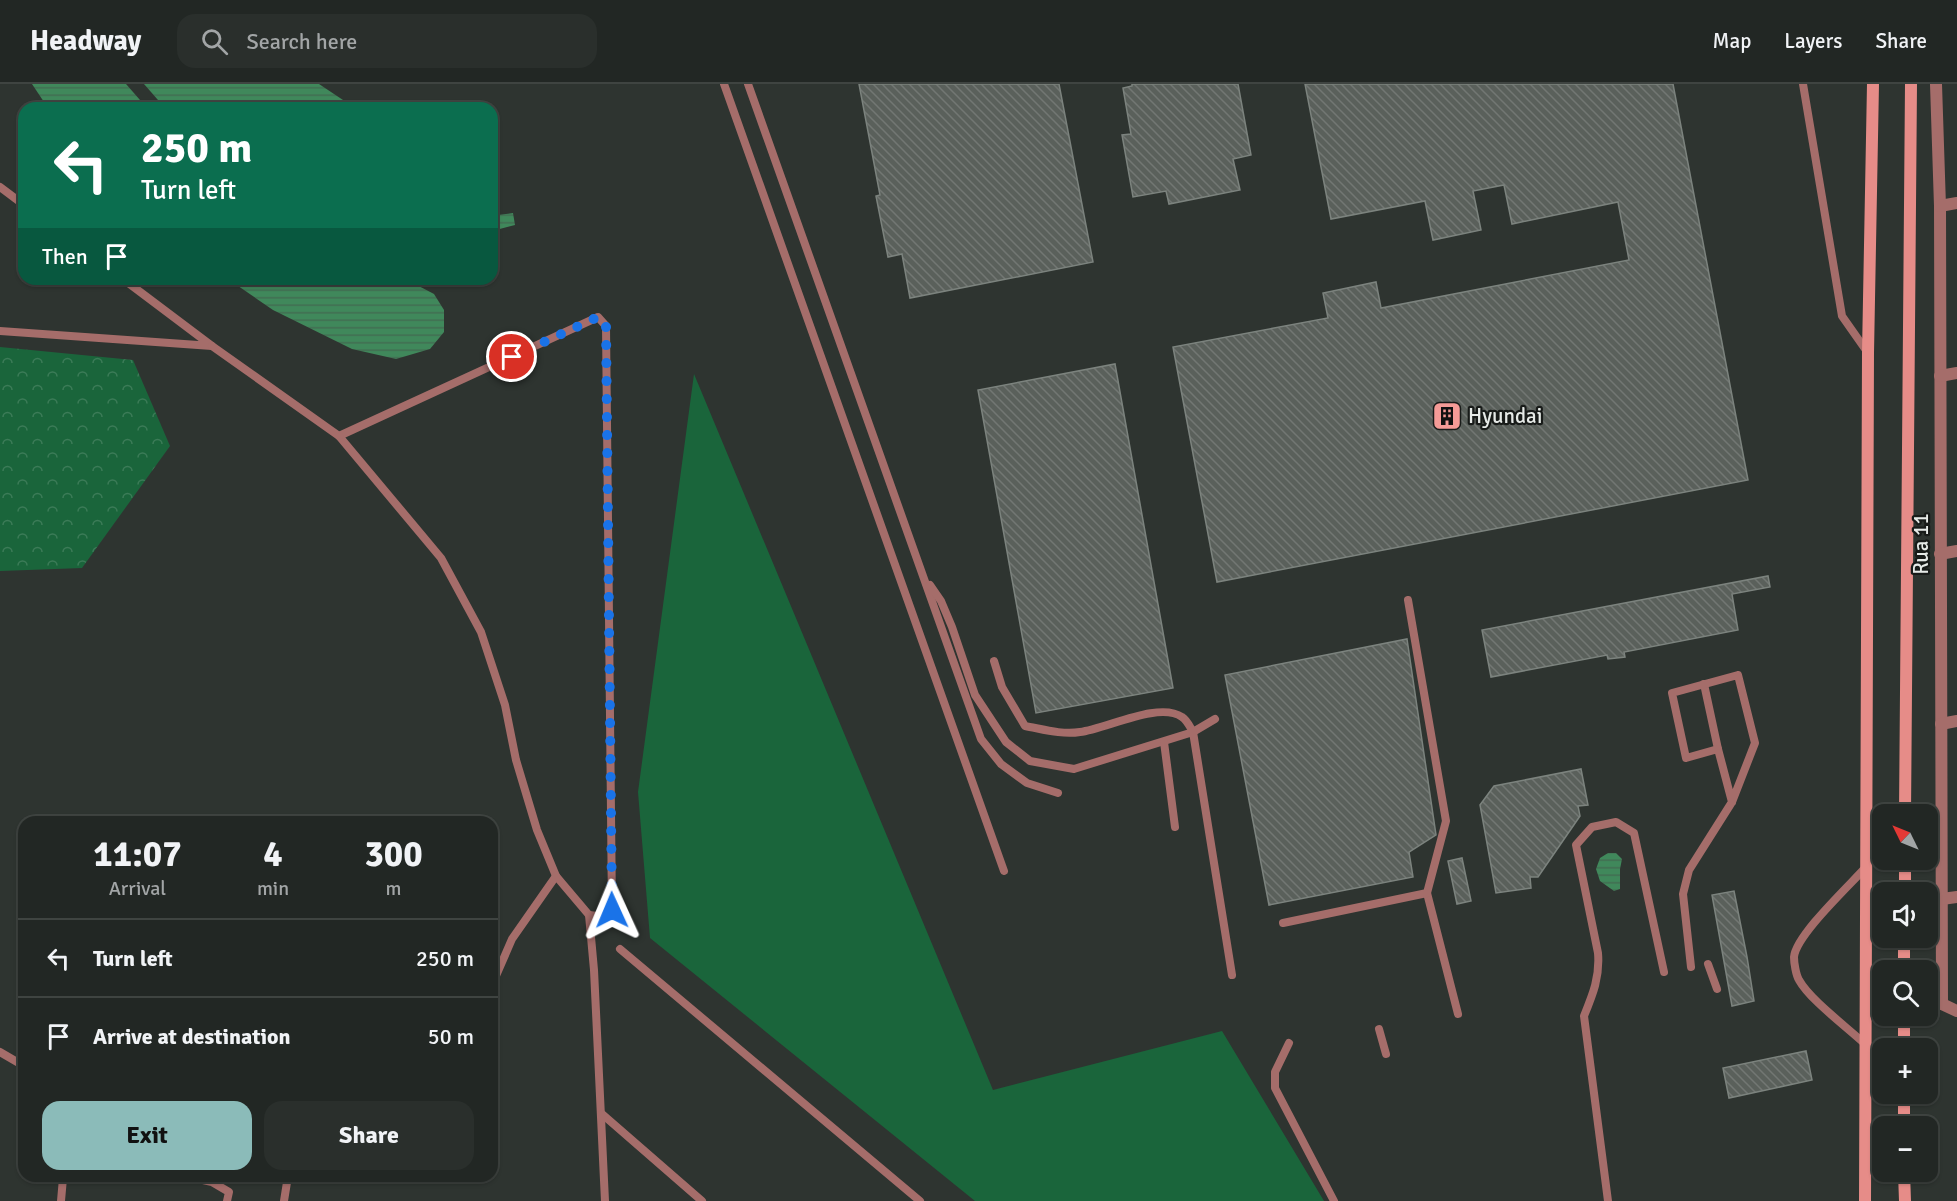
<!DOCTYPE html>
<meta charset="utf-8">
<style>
:root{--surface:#222724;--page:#2a2f2c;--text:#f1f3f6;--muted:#a2a5a6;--line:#3f4441;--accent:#8bbbb9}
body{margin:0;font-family:Signika,sans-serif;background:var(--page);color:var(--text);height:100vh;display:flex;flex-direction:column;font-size:22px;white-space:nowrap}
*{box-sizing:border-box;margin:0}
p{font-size:20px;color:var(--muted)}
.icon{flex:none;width:33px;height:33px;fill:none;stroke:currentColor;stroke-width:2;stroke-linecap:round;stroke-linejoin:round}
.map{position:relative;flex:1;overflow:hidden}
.drawer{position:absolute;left:18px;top:732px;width:480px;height:366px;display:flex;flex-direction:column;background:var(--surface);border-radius:18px;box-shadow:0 2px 4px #0004,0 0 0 2px var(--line)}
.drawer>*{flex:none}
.top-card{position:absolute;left:18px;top:18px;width:480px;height:183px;border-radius:18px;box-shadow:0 2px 4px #0004,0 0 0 2px var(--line);background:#0b6e4f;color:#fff;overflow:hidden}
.needle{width:39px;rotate:313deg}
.controls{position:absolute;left:1872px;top:720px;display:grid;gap:12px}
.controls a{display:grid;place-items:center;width:66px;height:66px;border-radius:12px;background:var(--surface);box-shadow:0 2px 4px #0004,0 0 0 2px var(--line);font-size:30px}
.pin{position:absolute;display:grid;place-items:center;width:51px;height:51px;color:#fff;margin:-26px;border:3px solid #fff;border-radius:50%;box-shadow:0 2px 6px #0007}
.me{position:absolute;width:66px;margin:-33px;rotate:359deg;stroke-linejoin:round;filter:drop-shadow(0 0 4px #0008)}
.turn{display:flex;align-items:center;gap:21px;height:126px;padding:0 24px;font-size:27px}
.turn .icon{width:78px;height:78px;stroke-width:2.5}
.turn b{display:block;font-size:42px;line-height:51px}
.then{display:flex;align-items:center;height:57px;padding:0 24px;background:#0003;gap:12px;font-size:22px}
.eta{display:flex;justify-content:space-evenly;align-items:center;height:102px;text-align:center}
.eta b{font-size:36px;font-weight:700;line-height:42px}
.primary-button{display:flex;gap:12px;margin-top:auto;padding:12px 24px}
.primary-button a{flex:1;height:69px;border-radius:18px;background:var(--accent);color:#111;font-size:24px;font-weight:700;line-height:69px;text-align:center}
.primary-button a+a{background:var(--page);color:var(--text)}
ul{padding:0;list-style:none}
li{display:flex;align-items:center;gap:18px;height:78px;padding:0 24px;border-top:2px solid var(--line)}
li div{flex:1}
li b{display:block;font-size:22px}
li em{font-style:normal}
header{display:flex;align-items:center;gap:36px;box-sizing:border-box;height:84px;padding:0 30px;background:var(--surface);border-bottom:2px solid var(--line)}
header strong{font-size:28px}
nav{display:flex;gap:33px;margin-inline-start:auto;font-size:21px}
.search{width:420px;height:54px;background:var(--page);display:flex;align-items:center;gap:15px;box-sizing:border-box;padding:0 21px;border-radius:18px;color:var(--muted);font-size:22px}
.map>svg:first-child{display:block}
.green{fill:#1a653b}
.forest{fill:url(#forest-crowns)}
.water{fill:url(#water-rules)}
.building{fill:url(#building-back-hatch);stroke:#7c837e;stroke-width:1.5}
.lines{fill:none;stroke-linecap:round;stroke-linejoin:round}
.lane{stroke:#a56d6a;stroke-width:8}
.street{stroke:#a56d6a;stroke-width:12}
.secondary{stroke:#e68c88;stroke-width:12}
.route{stroke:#1a73e8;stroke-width:10;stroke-dasharray:0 18}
.labels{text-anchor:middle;stroke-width:4.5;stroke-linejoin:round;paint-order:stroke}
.poi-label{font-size:21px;fill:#e6eae7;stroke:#181b19;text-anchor:start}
.street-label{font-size:21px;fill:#e6eae7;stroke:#181b19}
</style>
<header>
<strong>Headway</strong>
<div class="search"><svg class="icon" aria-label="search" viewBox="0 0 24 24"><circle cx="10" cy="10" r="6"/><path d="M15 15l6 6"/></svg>Search here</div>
<nav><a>Map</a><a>Layers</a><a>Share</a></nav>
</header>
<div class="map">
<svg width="1957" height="1117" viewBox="0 0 1957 1117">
<defs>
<pattern id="forest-crowns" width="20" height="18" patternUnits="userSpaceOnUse" patternTransform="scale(1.5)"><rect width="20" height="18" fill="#1a653b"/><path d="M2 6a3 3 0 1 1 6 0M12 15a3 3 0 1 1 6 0" fill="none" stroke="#3b7b57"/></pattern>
<pattern id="water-rules" width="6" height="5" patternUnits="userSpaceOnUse" patternTransform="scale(1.5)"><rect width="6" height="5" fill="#40885b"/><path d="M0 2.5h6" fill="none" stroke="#426e52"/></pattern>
<pattern id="building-back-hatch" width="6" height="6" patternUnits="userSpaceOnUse" patternTransform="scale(1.5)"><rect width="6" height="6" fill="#5a605b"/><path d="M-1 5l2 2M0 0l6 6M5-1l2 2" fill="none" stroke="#727773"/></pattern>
</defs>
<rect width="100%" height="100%" fill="#2e3430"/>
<polygon class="green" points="694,290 993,1006 1222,947 1324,1117 975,1117 650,854 638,708"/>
<polygon class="forest" points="0,263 133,276 170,362 82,484 0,487"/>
<g class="water">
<polygon points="32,0 126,0 147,24 48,24"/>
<polygon points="144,0 319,0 355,24 165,24"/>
<polygon points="513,129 515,141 492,147 492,130 498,131"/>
<polygon points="228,195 398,195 413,199 434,210 444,226 444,248 430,265 396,275 352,265 273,226"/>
<polygon points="1608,769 1616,769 1622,775 1620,785 1620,805 1614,807 1600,797 1596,785 1600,774"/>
</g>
<g class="building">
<polygon points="859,0 1059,0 1093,178 910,214 902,170 888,173 876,112 880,111"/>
<polygon points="1132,0 1238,0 1251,71 1233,75 1240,106 1169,120 1166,107 1133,113 1122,51 1131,50 1123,4 1132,2"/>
<polygon points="1305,0 1673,0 1748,396 1217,498 1173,263 1328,234 1323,209 1376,198 1381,224 1629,176 1618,118 1512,140 1504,101 1473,107 1481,146 1433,156 1425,117 1331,135"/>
<polygon points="1115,280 1173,604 1036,629 978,306"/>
<polygon points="1768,492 1770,503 1732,510 1738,546 1624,568 1625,573 1608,575 1607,571 1491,593 1482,546"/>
<polygon points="1407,555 1436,751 1409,768 1413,793 1269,821 1225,591"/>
<polygon points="1581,685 1588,721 1578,722 1580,732 1538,793 1530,793 1531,804 1496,809 1480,721 1494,702"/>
<polygon points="1462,774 1471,817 1457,820 1448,777"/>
<polygon points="1734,807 1747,873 1754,917 1732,922 1712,811"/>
<polygon points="1806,967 1812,996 1729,1014 1723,984"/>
</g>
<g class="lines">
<g class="lane">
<polyline points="724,0 1004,787"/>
<polyline points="748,0 981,655 1001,680 1027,699 1058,709"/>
<polyline points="1803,0 1842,232 1868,269"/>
<polyline points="0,103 24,121"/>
<polygon points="598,233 606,242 612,826 606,833 589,831 556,792 537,746 516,676 505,621 481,548 441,474 339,352"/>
<polyline points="0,247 212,262 123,195"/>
<polyline points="212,262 339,352"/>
<polyline points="930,501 941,517 952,543 975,611 1006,658 1030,677 1074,685 1193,648 1215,635"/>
<path d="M994 577 1002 603 1025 642C1042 645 1062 651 1080 648 1106 645 1159 617 1182 633 1187 636 1190 643 1193 648L1232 891"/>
<polyline points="1704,600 1718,665"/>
<polyline points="1164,658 1175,743"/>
<polyline points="1427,809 1458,930"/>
<polyline points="589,831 594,886 605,1117"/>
<polyline points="1283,839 1427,809 1446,737 1408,516"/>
<polyline points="620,865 920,1117"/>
<polyline points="1708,880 1717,905"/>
<polyline points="1691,883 1683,810 1689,786 1732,718 1755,659 1738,591 1672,609 1686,674 1718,665 1732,718"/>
<polyline points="492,901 512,855 556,792"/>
<polyline points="1379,945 1386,970"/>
<polyline points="1289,959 1275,988 1275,1004 1334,1117"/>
<path d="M1865 960C1847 943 1810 916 1799 896 1796 891 1794 879 1794 873 1796 851 1850 801 1866 783"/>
<polyline points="0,968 24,982"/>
<polyline points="602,1030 702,1117"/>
<polyline points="185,1092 212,1098 229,1108 227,1117"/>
<polyline points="61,1117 63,1094 65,1092"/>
<polyline points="284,1117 288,1092"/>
<path d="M1608 1117 1584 932C1593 910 1600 893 1598 869L1576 761 1592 743 1616 738 1634 749 1664 888"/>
</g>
<g class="street">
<polyline points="1936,0 1940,122 1942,920"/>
<polyline points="1940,122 1957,119"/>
<polyline points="1940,292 1957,289"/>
<polyline points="1940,470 1957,467"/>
<polyline points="1941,640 1957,637"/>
<polyline points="1942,815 1957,813"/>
<polyline points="1928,919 1942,920 1957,927"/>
</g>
<g class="secondary">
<polyline points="1905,730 1911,0"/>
<polyline points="1905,808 1905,776"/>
<polyline points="1904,886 1904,854"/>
<polyline points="1904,932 1904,964"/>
<polyline points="1904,1010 1904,1042"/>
<polyline points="1904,1088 1905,1117"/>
<polyline points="1865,1117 1868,269 1873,0"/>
</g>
</g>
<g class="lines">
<polyline class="route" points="512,273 598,233 606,242 612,826"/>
</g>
<defs>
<g id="building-square" transform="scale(1.5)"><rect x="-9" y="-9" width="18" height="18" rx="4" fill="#f59b97" stroke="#181b19"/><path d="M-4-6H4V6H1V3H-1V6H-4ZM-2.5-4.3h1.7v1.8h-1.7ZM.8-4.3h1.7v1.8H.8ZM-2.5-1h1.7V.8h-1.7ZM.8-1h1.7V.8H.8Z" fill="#111"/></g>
</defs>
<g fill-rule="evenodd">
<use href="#building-square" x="1447" y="332"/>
</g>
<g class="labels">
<g class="poi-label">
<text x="1468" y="339">Hyundai</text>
</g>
<g class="street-label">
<text transform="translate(1921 460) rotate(-90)" y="7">Rua 11</text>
</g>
</g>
</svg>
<div class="controls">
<a><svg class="needle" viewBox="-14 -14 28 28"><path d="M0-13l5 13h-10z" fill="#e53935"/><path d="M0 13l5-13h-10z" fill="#a2a5a6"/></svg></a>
<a><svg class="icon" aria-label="sound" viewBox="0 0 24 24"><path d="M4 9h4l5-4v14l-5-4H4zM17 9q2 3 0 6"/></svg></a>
<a><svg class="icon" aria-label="search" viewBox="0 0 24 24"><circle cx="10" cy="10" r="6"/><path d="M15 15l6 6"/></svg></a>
<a>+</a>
<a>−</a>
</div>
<div class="pin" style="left:512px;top:273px;background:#d93025"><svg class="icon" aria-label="arrive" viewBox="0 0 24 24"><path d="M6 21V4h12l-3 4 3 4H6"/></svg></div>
<svg class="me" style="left:612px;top:826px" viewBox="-20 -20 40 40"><path d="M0-17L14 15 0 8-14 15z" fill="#1a73e8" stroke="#fff" stroke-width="4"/></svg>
<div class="top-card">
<div class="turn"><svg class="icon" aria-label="left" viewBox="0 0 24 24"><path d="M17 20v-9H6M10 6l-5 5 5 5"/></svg><div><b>250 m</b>Turn left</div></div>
<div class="then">Then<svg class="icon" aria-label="arrive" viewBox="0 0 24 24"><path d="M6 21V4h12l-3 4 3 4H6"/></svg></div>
</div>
<section class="drawer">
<div class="eta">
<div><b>11:07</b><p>Arrival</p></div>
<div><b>4</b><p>min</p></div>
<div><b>300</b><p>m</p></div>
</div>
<ul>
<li><svg class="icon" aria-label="left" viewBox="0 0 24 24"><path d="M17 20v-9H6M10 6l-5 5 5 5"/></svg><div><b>Turn left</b></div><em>250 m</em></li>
<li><svg class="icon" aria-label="arrive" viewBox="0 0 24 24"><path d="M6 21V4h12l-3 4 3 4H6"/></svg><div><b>Arrive at destination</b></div><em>50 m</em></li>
</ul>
<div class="primary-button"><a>Exit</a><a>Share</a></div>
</section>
</div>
